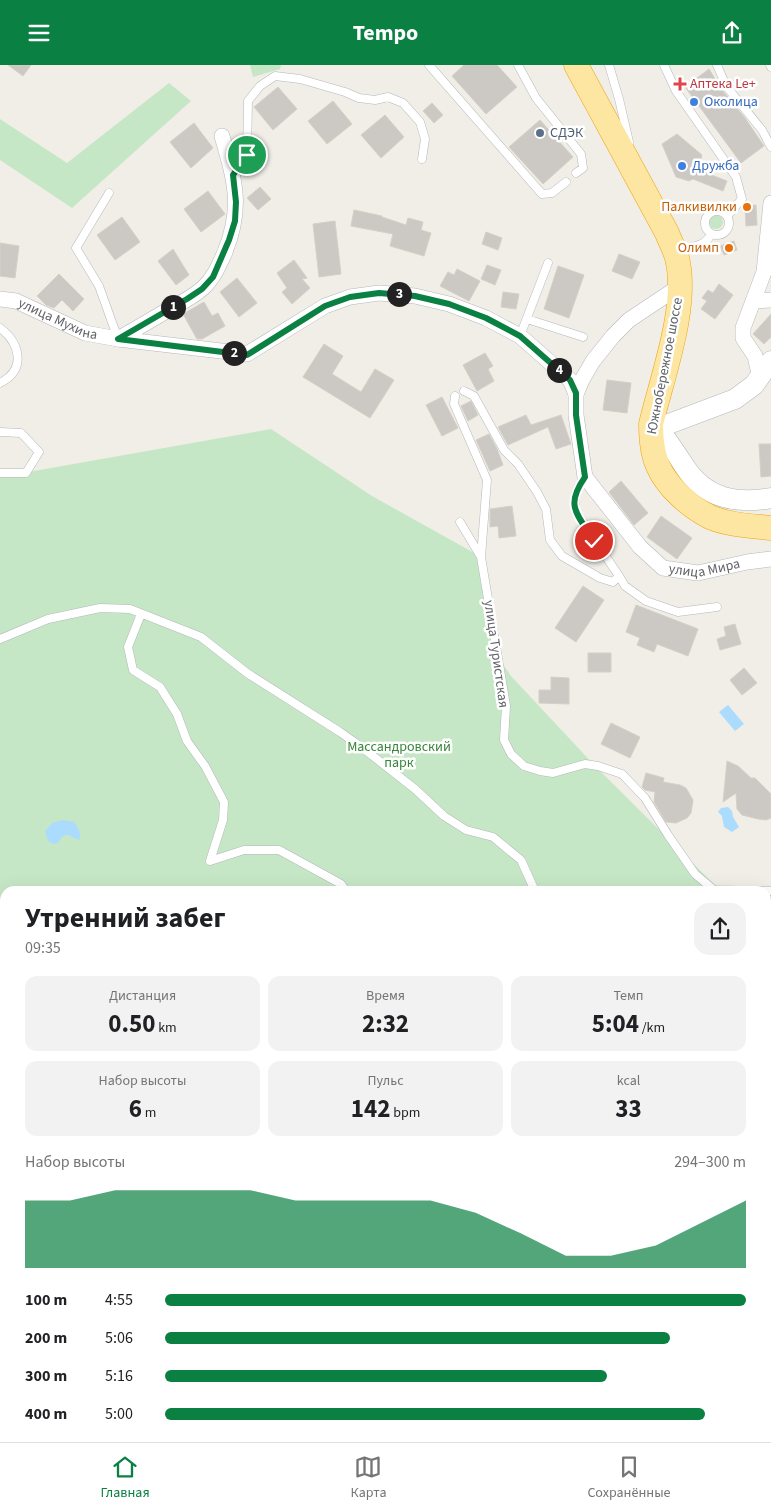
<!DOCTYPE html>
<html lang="ru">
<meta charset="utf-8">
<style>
body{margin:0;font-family:"Source Sans 3",sans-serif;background:#f2f2f2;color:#202124;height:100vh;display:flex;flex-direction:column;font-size:19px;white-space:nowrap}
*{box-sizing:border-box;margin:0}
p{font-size:16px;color:#757577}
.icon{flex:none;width:28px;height:28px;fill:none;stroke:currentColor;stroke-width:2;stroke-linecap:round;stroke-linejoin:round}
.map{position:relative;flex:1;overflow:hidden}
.sheet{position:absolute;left:0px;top:821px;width:771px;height:556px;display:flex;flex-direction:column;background:#fff;border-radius:15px 15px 0 0;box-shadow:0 5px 20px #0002}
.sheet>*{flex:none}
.pin{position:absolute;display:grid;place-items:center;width:42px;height:42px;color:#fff;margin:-21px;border:2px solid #fff;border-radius:50%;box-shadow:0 1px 5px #0007}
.km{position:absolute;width:25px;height:25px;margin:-12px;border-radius:50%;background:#222;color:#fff;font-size:14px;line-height:25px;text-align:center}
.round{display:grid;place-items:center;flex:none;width:52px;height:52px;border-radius:15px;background:#f2f2f2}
.head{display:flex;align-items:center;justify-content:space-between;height:85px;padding:0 25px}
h1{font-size:28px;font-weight:700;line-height:38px}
.figures{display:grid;grid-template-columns:repeat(3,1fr);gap:8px;height:85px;padding:5px 25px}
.figures div{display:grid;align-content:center;border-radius:12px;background:#f2f2f2;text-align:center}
.figures b{font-size:25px;font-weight:700}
.figures small{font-size:14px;font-weight:400}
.figures p{font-size:14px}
.chart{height:140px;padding:10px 25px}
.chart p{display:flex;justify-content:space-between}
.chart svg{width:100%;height:90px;margin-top:5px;fill:#0b8043;opacity:.7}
ul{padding:0 25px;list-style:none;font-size:16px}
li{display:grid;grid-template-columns:80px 60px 1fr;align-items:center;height:38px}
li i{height:12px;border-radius:6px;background:#0b8043}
header{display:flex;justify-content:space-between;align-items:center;height:65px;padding:0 25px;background:#0b8043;color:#fff;font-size:22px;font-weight:700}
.menu{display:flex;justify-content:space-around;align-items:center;height:70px;border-top:1px solid #e0e0e0;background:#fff;font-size:14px;color:#757577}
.menu a{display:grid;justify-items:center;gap:2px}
.menu .active{color:#0b8043}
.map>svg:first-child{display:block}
.green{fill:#c6e7c5}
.water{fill:#abdbfd}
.building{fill:#ccc9c4;stroke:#d5d0c6}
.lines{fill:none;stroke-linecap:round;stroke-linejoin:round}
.service-casing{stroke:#b4b8bb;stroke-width:9}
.minor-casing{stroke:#b4b8bb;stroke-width:16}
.secondary-casing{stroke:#b4b7bb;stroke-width:21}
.trunk-casing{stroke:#f1a207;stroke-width:25}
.service{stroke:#fff;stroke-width:8}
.minor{stroke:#fff;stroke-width:15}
.secondary{stroke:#fff;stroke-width:20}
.trunk{stroke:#fce6a2;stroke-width:24}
.route-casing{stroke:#fff;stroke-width:10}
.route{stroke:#0b8043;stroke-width:6}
.health-dot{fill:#e0444e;stroke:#fff;stroke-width:2}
.shop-dot{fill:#3f7fe0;stroke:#fff;stroke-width:2}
.service-dot{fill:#5c6f8a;stroke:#fff;stroke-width:2}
.food-dot{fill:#e8710a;stroke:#fff;stroke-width:2}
.labels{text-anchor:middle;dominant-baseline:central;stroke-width:5;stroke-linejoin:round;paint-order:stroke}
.health-label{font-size:14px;fill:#be3a42;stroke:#fff;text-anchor:start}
.shop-label{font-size:14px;fill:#366cbe;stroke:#fff;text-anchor:start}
.service-label{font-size:14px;fill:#4e5e75;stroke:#fff;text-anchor:start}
.food-label{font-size:14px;fill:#c56008;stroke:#fff;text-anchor:end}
.street-label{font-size:14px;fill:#5f6367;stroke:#fff}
.park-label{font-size:14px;fill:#38853a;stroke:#fff}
</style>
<header><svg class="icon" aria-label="menu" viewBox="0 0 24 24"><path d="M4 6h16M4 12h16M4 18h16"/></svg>Tempo<svg class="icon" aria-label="share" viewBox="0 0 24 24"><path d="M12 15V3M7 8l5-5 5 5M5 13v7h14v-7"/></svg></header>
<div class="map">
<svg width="771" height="1377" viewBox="0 0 771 1377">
<rect width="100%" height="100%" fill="#f0eee7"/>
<path class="green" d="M 250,0 L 281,0 L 280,4 L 253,12 Z
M 169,18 L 191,36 L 72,143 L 0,95 L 0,54 L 67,98 Z
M709 157a7 7 0 1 1 14 0a7 7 0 1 1-14 0Z
M 271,364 L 372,431 L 485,494 L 498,592 L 511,611 L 596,702 L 721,826 L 5,826 L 5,1307 L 0,1305 L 0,412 Z
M 766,828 L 771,828 L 771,1377 L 502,1377 L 494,1373 L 766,1372 Z
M 0,1332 L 5,1335 L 5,1372 L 39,1373 L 42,1377 L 0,1377 Z"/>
<path class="water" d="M 728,640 L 744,659 L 735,666 L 719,647 Z
M 728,742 L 732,746 L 733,752 L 739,762 L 732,767 L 724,762 L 722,751 L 718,747 L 721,743 Z
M 63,755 L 74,757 C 78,762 82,768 79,775 C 68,771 66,764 58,778 L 53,779 L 48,776 L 45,766 L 52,758 Z"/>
<path class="building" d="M 8,0 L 31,0 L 23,11 Z
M 464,0 L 497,0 L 517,22 L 486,49 L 452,11 Z
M 709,4 L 722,25 L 745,53 L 764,81 L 741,98 L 685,22 Z
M 278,22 L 297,44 L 273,65 L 254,42 Z
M 333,36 L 352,59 L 327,79 L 308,56 Z
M 432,38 L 443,50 L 434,58 L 423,46 Z
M 385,50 L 404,72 L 381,93 L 361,70 Z
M 540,55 L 573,92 L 543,119 L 509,82 Z
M 194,58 L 213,83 L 191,103 L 170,77 Z
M 677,69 L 702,90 L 698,105 L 727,116 L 723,126 L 693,114 L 689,116 L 676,112 L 662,79 Z
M 260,122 L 271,134 L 258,145 L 247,133 Z
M 208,126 L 225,149 L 201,167 L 184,144 Z
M 756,140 L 757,160 L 746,161 L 745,141 Z
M 354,145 L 382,151 L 382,152 L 406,160 L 408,153 L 423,157 L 421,165 L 431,168 L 424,191 L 390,181 L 393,169 L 351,161 Z
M 122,152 L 140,177 L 115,195 L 97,170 Z
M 335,156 L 341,209 L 319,212 L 313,159 Z
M 486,167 L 502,173 L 498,185 L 482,179 Z
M 734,176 L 737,185 L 724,190 L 720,181 Z
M 0,178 L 19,181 L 15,213 L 0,211 Z
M 173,184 L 189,210 L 176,220 L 158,196 Z
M 619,189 L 640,197 L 632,214 L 612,206 Z
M 294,195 L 307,213 L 302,214 L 310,223 L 292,239 L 282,227 L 287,223 L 277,208 Z
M 487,200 L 501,205 L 495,220 L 481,214 Z
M 558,201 L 584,210 L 569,253 L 544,244 Z
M 457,204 L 480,216 L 469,236 L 440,221 L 448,207 L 454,210 Z
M 59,209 L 84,234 L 73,246 L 62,235 L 54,243 L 46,240 L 37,231 Z
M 237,213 L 257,238 L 239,252 L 220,227 Z
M 719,219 L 733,230 L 715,254 L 701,244 L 707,236 L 702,233 L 708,225 L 713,228 Z
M 503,227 L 519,229 L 516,244 L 501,242 Z
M 204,237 L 212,251 L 218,248 L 225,261 L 202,274 L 197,274 L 183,249 Z
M 771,249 L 771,272 L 764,279 L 753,269 Z
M 324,279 L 343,291 L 332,309 L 361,327 L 375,304 L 394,315 L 370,353 L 303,312 Z
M 485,288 L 493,301 L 488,304 L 494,316 L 477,326 L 463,300 Z
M 607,315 L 631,318 L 627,348 L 603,345 Z
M 442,332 L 458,363 L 442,371 L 426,340 Z
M 471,336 L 478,350 L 468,356 L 461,341 Z
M 526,350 L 531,360 L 561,350 L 571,379 L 556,384 L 548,362 L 508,380 L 498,362 Z
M 489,369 L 497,384 L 503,400 L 490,406 L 476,375 Z
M 759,379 L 771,379 L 771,411 L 761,412 Z
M 621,416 L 648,448 L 634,460 L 609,427 Z
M 512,441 L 516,471 L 499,473 L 498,461 L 490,462 L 490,444 Z
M 661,451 L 692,473 L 677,494 L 647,472 Z
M 583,521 L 604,535 L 576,577 L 555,563 Z
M 636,540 L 698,564 L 688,591 L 657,579 L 654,587 L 637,580 L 640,573 L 626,567 Z
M 735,559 L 741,579 L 720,585 L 717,574 L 726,571 L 724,562 Z
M 588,588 L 611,588 L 611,607 L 588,607 Z
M 744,603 L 757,618 L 742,630 L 730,615 Z
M 551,612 L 569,613 L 569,639 L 539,638 L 539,625 L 551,625 Z
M 611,658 L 640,672 L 630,693 L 601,679 Z
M 727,696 L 738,701 L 751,713 L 755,713 L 771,729 L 771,753 L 766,755 L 758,754 L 742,750 L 737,744 L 736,728 L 723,737 Z
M 646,708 L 664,713 L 663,717 L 680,720 L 686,723 L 693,735 L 691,748 L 687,753 L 676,758 L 666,757 L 654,737 L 655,727 L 645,725 L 642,722 Z"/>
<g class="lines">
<g class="service-casing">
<path id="service" d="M 429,0 L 542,129 L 552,128 L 566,117
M 518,0 L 536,33 L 581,89 L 583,103 L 576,108
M 609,0 L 619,34 L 629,77
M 664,0 L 676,26 L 736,112 L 742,134 L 727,151
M 717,0 L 726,21 L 762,65 L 771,82
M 770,0 L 771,2
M 233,110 L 247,91 L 248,36 L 260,21 L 275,11 L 300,14 L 345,27 L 359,33 L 375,35 L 388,32 L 403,38 L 420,57 L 425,74 L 422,94
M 109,128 L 76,183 L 99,221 L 118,274
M705 158a12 12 0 1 1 24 0a12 12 0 1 1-24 0Z
M 684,183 C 695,182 706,180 711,169
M 527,254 L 583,272
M 0,263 C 21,279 26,305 0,318
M 520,271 L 548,198
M 464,326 L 474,331 L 504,385 L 518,399 L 537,427 L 546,444 L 550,475 L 562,491 L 600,513 L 613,517 L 619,511 L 576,447 C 573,431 576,425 585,412
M 455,331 L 454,339 L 487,415 L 481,492 L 506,641 L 504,675 L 511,689 L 524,701 L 540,706 L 553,708 L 585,699 L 598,701 L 622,709 L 645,733 L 668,770 L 695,809 L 714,825 L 771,826
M 0,367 L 21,368 L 39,387 L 26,408 L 0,408
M 460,457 L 481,492
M 619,511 L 625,521 L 646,536 L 678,547 L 717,542
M 141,549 L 128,582 L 133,605 L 160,622 L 177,649 L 187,676 L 205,701 L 224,737 L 223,755 L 210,796 L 244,785 L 279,785 L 341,819 L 346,826
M 0,574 L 48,554 L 100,543 L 130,544 L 201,572 L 247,608 L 340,667 L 364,684 L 415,724 L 444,751 L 466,765 L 493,772 L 521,795 L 535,826
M 766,856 L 771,856
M 0,1122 L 5,1124
M 766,1143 L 771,1145
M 180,1377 L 185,1372"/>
</g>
<g class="minor-casing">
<g id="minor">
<path id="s1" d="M 680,221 L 629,255 L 613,271 L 593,296 L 582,315 L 576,329 L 576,350 L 585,412 L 640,482 L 663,503 L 698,508 L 747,497 L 771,494"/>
<path id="s2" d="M 0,234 L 16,236 L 85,268 L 118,274 L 247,289 L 325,241 L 350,232 L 379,228 L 415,231 L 449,239 L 486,253 L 520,271 L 570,315 L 576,329"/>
<path d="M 754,236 L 771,235"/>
<path d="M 118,274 C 134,265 151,255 168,245 C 179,239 193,232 203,223 C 214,213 219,200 225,187 C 243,142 235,116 222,71"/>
<path d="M 760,313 L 755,291 L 743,273 L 743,263 L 764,207 L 771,138"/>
<path d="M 0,1321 L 5,1323"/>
<path d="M 196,1372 L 214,1377"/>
<path d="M 371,1372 L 371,1377"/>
<path d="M 237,1377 L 243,1372"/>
</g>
</g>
<g class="secondary-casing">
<path id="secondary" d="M 771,296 L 754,320 L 735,334 L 658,363 C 668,376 676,388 685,402 C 706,434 736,439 771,433"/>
</g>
<g class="trunk-casing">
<path id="trunk" d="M 576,0 L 667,168 C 670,176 675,185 677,193 C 689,241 662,312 651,359 C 651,374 652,388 658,401 C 667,422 690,442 710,452 C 728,460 752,461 771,463"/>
</g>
<use href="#service" class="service"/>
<use href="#minor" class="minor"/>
<use href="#secondary" class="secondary"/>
<use href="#trunk" class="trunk"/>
</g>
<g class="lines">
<g class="route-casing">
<path id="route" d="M 247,90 L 233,110 L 236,137 L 235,156 L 229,175 L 213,212 L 202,224 L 187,234 L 118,274 L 247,290 L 325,241 L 350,232 L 379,228 L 415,231 L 449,239 L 486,253 L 520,271 L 570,315 L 576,328 L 576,350 L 585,412 C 564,442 578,449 594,476"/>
</g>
<use href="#route" class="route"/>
</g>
<path class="health-dot" d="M677.5 11.5h5v5h5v5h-5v5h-5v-5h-5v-5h5z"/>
<g class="shop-dot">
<circle cx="694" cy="37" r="5"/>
<circle cx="682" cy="101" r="5"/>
</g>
<circle class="service-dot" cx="540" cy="68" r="5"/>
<g class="food-dot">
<circle cx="747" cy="142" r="5"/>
<circle cx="729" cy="183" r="5"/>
</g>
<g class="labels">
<g class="health-label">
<text x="690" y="19">Аптека Le+</text>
</g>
<g class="shop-label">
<text x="704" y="37">Околица</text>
<text x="692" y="101">Дружба</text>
</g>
<g class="service-label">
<text x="550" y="68">СДЭК</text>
</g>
<g class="food-label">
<text x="737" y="142">Палкивилки</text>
<text x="719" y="183">Олимп</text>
</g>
<g class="street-label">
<text stroke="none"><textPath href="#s2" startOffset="62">улица Мухина</textPath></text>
<text transform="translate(665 301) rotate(-79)">Южнобережное шоссе</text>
<text stroke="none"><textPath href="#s1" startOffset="399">улица Мира</textPath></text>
<text transform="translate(496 589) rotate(82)">улица Туристская</text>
</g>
<g class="park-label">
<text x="399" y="682">Массандровский<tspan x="399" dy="16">парк</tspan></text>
</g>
</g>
</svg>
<div class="pin" style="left:247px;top:90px;background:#1e9e55"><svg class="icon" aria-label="arrive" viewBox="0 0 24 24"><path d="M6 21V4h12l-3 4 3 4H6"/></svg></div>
<div class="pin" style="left:594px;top:476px;background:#d93025"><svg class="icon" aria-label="check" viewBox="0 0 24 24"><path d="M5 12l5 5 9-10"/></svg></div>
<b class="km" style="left:173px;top:242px">1</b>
<b class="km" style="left:234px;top:288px">2</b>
<b class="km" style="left:399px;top:229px">3</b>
<b class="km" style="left:559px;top:305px">4</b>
<section class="sheet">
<div class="head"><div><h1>Утренний забег</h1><p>09:35</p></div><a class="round"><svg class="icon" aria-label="share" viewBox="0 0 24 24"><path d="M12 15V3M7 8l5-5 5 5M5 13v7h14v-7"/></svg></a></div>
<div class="figures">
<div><p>Дистанция</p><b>0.50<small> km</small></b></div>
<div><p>Время</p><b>2:32</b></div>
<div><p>Темп</p><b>5:04<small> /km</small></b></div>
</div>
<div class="figures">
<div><p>Набор высоты</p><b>6<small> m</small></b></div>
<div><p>Пульс</p><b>142<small> bpm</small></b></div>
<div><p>kcal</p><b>33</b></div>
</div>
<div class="chart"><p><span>Набор высоты</span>294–300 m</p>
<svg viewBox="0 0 160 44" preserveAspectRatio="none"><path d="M0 44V11L10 11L20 6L30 6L40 6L50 6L60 11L70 11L80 11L90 11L100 17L110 27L120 38L130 38L140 33L150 22L160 11V44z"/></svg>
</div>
<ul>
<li><b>100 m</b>4:55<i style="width:100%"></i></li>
<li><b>200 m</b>5:06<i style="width:87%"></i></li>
<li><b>300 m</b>5:16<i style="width:76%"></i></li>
<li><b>400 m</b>5:00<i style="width:93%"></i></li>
</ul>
</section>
</div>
<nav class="menu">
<a class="active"><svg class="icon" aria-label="home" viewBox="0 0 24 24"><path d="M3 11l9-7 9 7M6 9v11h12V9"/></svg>Главная</a>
<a><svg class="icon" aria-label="map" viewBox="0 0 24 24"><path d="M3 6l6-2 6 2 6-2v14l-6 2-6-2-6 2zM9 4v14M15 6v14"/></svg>Карта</a>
<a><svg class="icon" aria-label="saved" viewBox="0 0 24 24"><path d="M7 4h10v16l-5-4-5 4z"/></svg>Сохранённые</a>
</nav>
